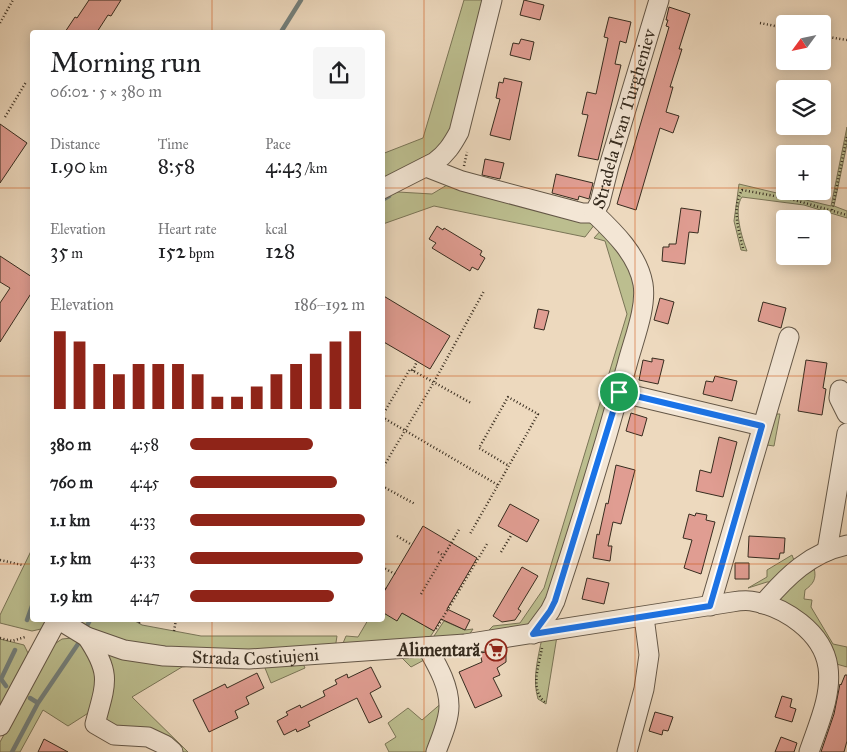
<!DOCTYPE html>
<meta charset="utf-8">
<style>
body{margin:0;font-family:"IM FELL Great Primer",serif;background:#f6f6f6;color:#202124;height:100vh;display:flex;flex-direction:column;font-size:19px;white-space:nowrap}
*{box-sizing:border-box;margin:0}
p{font-size:16px;color:#757577}
.icon{flex:none;width:28px;height:28px;fill:none;stroke:currentColor;stroke-width:2;stroke-linecap:round;stroke-linejoin:round}
.map{position:relative;flex:1;overflow:hidden}
.panel{position:absolute;left:30px;top:30px;width:355px;height:592px;display:flex;flex-direction:column;background:#fff;border-radius:5px;box-shadow:0 2px 12px #0003}
.panel>*{flex:none}
.needle{width:32px;rotate:237deg}
.tools{position:absolute;left:776px;top:15px;display:grid;gap:10px}
.tools a{display:grid;place-items:center;width:55px;height:55px;border-radius:5px;background:#fff;box-shadow:0 2px 12px #0003;font-size:25px}
.pin{position:absolute;display:grid;place-items:center;width:42px;height:42px;color:#fff;margin:-21px;border:2px solid #fff;border-radius:50%;box-shadow:0 1px 5px #0007}
.round{display:grid;place-items:center;flex:none;width:52px;height:52px;border-radius:5px;background:#f6f6f6}
.head{display:flex;align-items:center;justify-content:space-between;height:85px;padding:0 20px}
h1{font-size:28px;font-weight:600;line-height:38px}
.metrics{display:grid;grid-template-columns:repeat(3,1fr);gap:8px;height:85px;padding:5px 20px}
.metrics div{display:grid;align-content:center}
.metrics b{font-size:21px;font-weight:600}
.metrics small{font-size:14px;font-weight:400}
.metrics p{font-size:14px}
.chart{height:140px;padding:10px 20px}
.chart p{display:flex;justify-content:space-between}
.chart svg{width:100%;height:90px;margin-top:5px;stroke:#8f2418;stroke-width:6}
ul{padding:0 20px;list-style:none;font-size:16px}
li{display:grid;grid-template-columns:80px 60px 1fr;align-items:center;height:38px}
li i{height:12px;border-radius:6px;background:#8f2418}
.map>svg:first-child{display:block}
.green{fill:#bcbe8f;stroke:#7a7557}
.lines{fill:none;stroke-linecap:round;stroke-linejoin:round}
.stream{stroke:#74807c;stroke-width:4.5}
.building{fill:#e09d92;stroke:#372c1f}
.minor-casing{stroke:#645747;stroke-width:21}
.path{stroke:#372c1f;stroke-width:2.5;stroke-dasharray:1 2.5;stroke-linecap:butt}
.minor{stroke:#f3e6d5;stroke-width:19}
.route-casing{stroke:#fff;stroke-width:10}
.route{stroke:#1a73e8;stroke-width:6}
.grid{fill:none;stroke:#cd520f;stroke-width:1;stroke-opacity:0.55}
.labels{text-anchor:middle;dominant-baseline:central;stroke-width:4;stroke-linejoin:round;paint-order:stroke}
.street-label{font-size:18px;fill:#372c1f;stroke:#f3e6d5}
.poi-label{font-size:18px;font-weight:bold;fill:#372c1f;stroke:#f3e6d5;text-anchor:end}
</style>
<div class="map">
<svg width="847" height="752" viewBox="0 0 847 752">
<rect width="100%" height="100%" fill="#edd9be"/>
<filter id="stains"><feTurbulence type="fractalNoise" baseFrequency=".004" numOctaves="4"/><feColorMatrix values="0 0 0 0 .2 0 0 0 0 .09 0 0 0 0 .02 0 0 0 .5 -.17"/></filter>
<radialGradient id="worn" r=".72"><stop offset=".6" stop-color="#630" stop-opacity="0"/><stop offset="1" stop-color="#630" stop-opacity=".3"/></radialGradient>
<path class="green" d="M 464,0 L 487,0 L 464,94 L 446,145 L 383,184 L 382,154 L 423,138 Z
M 847,127 L 847,144 L 834,206 L 847,211 L 847,218 L 804,205 L 742,197 C 733,209 742,238 747,251 L 741,250 L 734,221 L 739,184 L 831,206 Z
M 447,185 L 551,208 L 595,224 L 585,237 L 434,206 L 383,224 L 383,197 L 398,192 L 432,194 Z
M 603,228 L 633,266 L 640,298 L 555,593 L 531,623 L 521,629 L 481,638 L 493,626 L 520,623 L 544,588 L 627,314 L 605,241 L 594,238 Z
M 770,414 L 780,414 L 774,446 L 767,445 Z
M 32,549 L 32,620 L 48,620 L 41,629 L 32,631 L 0,623 L 0,615 Z
M 792,555 L 795,563 L 774,582 L 767,582 L 748,588 L 767,577 L 767,570 Z
M 810,566 L 814,568 C 817,579 813,584 805,590 L 804,599 L 812,600 L 811,607 L 833,644 L 847,647 L 847,667 L 833,663 L 768,602 Z
M 383,612 L 402,613 L 434,631 L 425,645 L 341,648 L 346,636 L 358,637 L 368,620 L 382,620 Z
M 80,620 L 133,620 L 142,625 L 201,636 L 337,636 L 335,649 L 246,653 L 136,644 L 90,628 L 82,624 Z
M 444,621 L 465,630 L 473,629 L 469,635 L 428,645 Z
M 557,636 L 546,704 L 538,699 C 532,679 538,658 542,638 Z
M 72,638 L 86,645 L 101,673 L 93,710 L 68,726 L 43,710 L 20,752 L 0,752 L 0,742 L 53,645 L 62,639 Z
M 0,639 L 24,645 L 28,653 L 27,659 L 0,709 Z
M 101,647 L 208,664 L 182,667 L 132,697 L 188,752 L 181,752 L 108,724 L 105,718 Z
M 425,652 C 433,665 448,691 446,707 C 444,722 437,737 431,752 L 389,752 L 385,744 L 396,737 L 388,723 L 408,708 L 422,720 L 444,701 L 426,659 L 411,667 L 399,655 Z
M 301,659 L 305,668 L 271,683 L 263,663 Z"/>
<g class="lines">
<path class="stream" d="M 281,32 L 301,0
M 382,200 L 389,196
M 27,620 L 32,606
M 88,624 L 90,620
M 6,686 L 1,679 L 15,650
M 38,703 L 78,644
M 12,752 L 38,703 L 30,698"/>
</g>
<path class="building" d="M 89,0 L 121,0 L 111,16 L 108,15 L 97,32 L 65,32 L 75,17 L 77,18 Z
M 524,0 L 544,5 L 540,20 L 520,15 Z
M 669,7 L 690,14 L 679,49 L 682,49 L 670,87 L 673,87 L 666,112 L 679,116 L 673,133 L 660,128 L 636,210 L 617,204 L 669,27 L 666,26 L 668,20 L 666,20 Z
M 609,17 L 631,22 L 626,43 L 620,41 L 615,64 L 621,65 L 598,160 L 578,156 L 588,115 L 582,114 L 587,92 L 596,94 L 608,38 L 604,37 Z
M 521,39 L 534,42 L 530,60 L 510,55 L 513,43 L 519,44 Z
M 504,78 L 522,82 L 510,140 L 490,135 L 500,99 L 496,98 L 499,82 L 503,83 Z
M 0,124 L 27,143 L 0,183 Z
M 485,159 L 504,163 L 500,179 L 482,175 Z
M 556,174 L 593,183 L 589,199 L 579,196 L 578,200 L 552,193 Z
M 681,208 L 701,211 L 698,233 L 689,232 L 685,264 L 662,261 L 663,247 L 669,247 L 669,244 L 676,244 Z
M 437,226 L 443,230 L 444,228 L 482,251 L 480,255 L 485,258 L 478,270 L 472,267 L 470,271 L 432,248 L 436,243 L 429,239 Z
M 0,256 L 32,277 L 32,292 L 0,342 L 0,303 L 10,288 L 0,282 Z
M 382,295 L 450,336 L 430,369 L 382,341 Z
M 660,298 L 674,302 L 668,324 L 654,320 Z
M 763,302 L 786,308 L 781,328 L 758,321 Z
M 538,309 L 549,311 L 544,330 L 534,328 Z
M 652,358 L 664,360 L 658,384 L 639,380 L 643,360 L 652,362 Z
M 806,360 L 827,363 L 823,388 L 826,389 L 822,415 L 798,411 Z
M 715,376 L 737,381 L 732,401 L 703,394 L 706,381 L 713,382 Z
M 631,413 L 647,418 L 642,436 L 626,431 Z
M 719,437 L 737,442 L 723,497 L 696,491 L 700,470 L 711,473 Z
M 616,465 L 635,470 L 621,524 L 613,522 L 608,546 L 612,546 L 610,561 L 593,558 L 597,534 L 599,535 L 606,503 L 608,504 Z
M 510,504 L 539,520 L 527,542 L 498,526 Z
M 696,513 L 707,515 L 706,520 L 715,522 L 701,574 L 684,568 L 692,540 L 683,538 L 689,514 L 695,516 Z
M 423,526 L 477,558 L 447,609 L 470,620 L 465,630 L 441,619 L 434,631 L 402,613 L 397,621 L 382,612 L 382,595 Z
M 749,536 L 785,538 L 784,553 L 780,553 L 779,559 L 748,557 Z
M 735,563 L 749,563 L 749,579 L 735,579 Z
M 522,567 L 538,576 L 518,609 L 521,611 L 515,620 L 502,622 L 493,616 Z
M 587,578 L 609,583 L 604,604 L 582,599 Z
M 506,649 L 506,662 L 497,668 L 500,675 L 493,678 L 502,696 L 475,708 L 459,672 L 482,662 L 480,653 Z
M 371,667 L 381,687 L 370,693 L 382,717 L 369,723 L 357,698 L 308,722 L 310,726 L 297,732 L 296,729 L 284,735 L 277,721 L 288,715 L 286,712 L 300,705 L 301,708 L 325,696 L 323,691 L 337,684 L 335,680 L 347,674 L 348,678 Z
M 257,673 L 264,688 L 246,697 L 249,704 L 235,711 L 238,718 L 209,732 L 193,700 L 225,684 L 227,688 Z
M 845,675 L 847,675 L 847,741 L 844,752 L 821,752 L 834,714 L 840,684 L 841,685 Z
M 782,696 L 792,699 L 790,707 L 796,709 L 792,722 L 775,717 Z
M 655,712 L 673,717 L 668,731 L 663,730 L 662,735 L 649,731 Z
M 781,737 L 797,743 L 794,752 L 775,752 Z
M 44,739 L 68,752 L 38,752 Z"/>
<g class="lines">
<g class="minor-casing">
<g id="minor">
<path id="s1" d="M 426,167 L 462,181 L 582,213 L 594,213 L 600,202 L 609,166 L 659,0"/>
<path d="M 382,189 L 435,162 C 446,154 452,145 459,132 L 492,0"/>
<path d="M 840,390 L 839,398 L 847,414"/>
<path d="M 619,392 L 762,426"/>
<path d="M 827,551 L 847,433"/>
<path d="M 763,604 C 786,577 811,552 847,545"/>
<path d="M 710,606 L 789,337"/>
<path id="s2" d="M 59,620 L 87,637 L 124,650 L 164,656 L 249,659 L 465,644 L 732,602 C 738,601 745,600 751,601 C 784,606 823,632 828,667 C 832,696 818,725 809,752"/>
<path d="M 533,634 L 550,611 L 555,601 C 581,523 605,444 627,365 C 633,341 647,308 643,284 C 638,255 614,232 594,213"/>
<path d="M 87,637 C 112,674 106,683 95,724 L 114,735 L 148,737 L 165,745 L 173,752"/>
<path d="M 427,647 C 437,665 449,685 449,706 C 449,721 441,738 436,752"/>
<path d="M 0,726 L 57,620"/>
<path d="M 627,752 L 644,689 L 649,655 L 644,617"/>
</g>
</g>
<path class="path" d="M 0,23 L 13,0
M 760,23 L 785,28
M 822,36 L 847,40
M 5,117 L 26,82
M 464,166 L 467,152
M 832,210 L 847,136
M 743,248 C 738,229 732,208 742,190 L 791,199 L 847,215
M 413,371 L 417,361
M 382,416 L 410,369 L 471,403
M 382,417 L 498,485 L 470,534
M 382,424 L 386,418
M 382,469 L 434,382 L 484,291
M 498,485 L 538,414 L 508,397 L 479,448 L 509,466
M 382,486 L 415,504
M 397,536 L 412,545
M 438,552 L 444,556
M 501,552 L 512,534
M 0,560 L 22,565
M 382,561 L 383,561
M 382,567 L 395,574
M 382,587 L 386,589
M 421,594 L 460,528
M 139,623 L 141,620
M 436,629 L 487,544
M 174,631 L 176,620
M 0,638 L 12,641 L 25,637
M 542,648 C 539,665 529,691 546,703"/>
<use href="#minor" class="minor"/>
</g>
<g class="lines">
<g class="route-casing">
<path id="route" d="M 619,392 L 762,426 L 710,606 L 533,634 L 550,611 L 555,601 Z"/>
</g>
<use href="#route" class="route"/>
</g>
<path class="grid" d="M 212,0 L 212,32M 424,0 L 424,752M 635,0 L 635,752M 0,188 L 32,188M 382,188 L 785,188M 822,188 L 847,188M 0,376 L 32,376M 382,376 L 847,376M 0,564 L 32,564M 382,564 L 847,564M 212,620 L 212,752"/>
<defs>
<g id="supermarket-ring" transform="scale(1.125)"><circle r="9.5" fill="#f3e6d5" stroke="#8f2418" stroke-width="1.5"/><path d="M-6-5.5h2.5l.6 2H6L4.5 2H-2.5L-4.4-4H-6ZM-1.5 3.2a1.3 1.3 0 1 0 .1 0ZM3 3.2a1.3 1.3 0 1 0 .1 0Z" fill="#8f2418"/></g>
</defs>
<g fill-rule="evenodd">
<use href="#supermarket-ring" x="496" y="650"/>
</g>
<g class="labels">
<g class="street-label">
<text stroke="none"><textPath href="#s1" startOffset="274">Stradela Ivan Turgheniev</textPath></text>
<text stroke="none"><textPath href="#s2" startOffset="204">Strada Costiujeni</textPath></text>
</g>
<g class="poi-label">
<text x="480" y="650">Alimentară</text>
</g>
</g>
<rect width="100%" height="100%" filter="url(#stains)"/>
<rect width="100%" height="100%" fill="url(#worn)"/>
</svg>
<div class="tools">
<a><svg class="needle" viewBox="-14 -14 28 28"><path d="M0-13l5 13h-10z" fill="#e53935"/><path d="M0 13l5-13h-10z" fill="#757577"/></svg></a>
<a><svg class="icon" aria-label="layers" viewBox="0 0 24 24"><path d="M12 4l9 5-9 5-9-5zM3 14l9 5 9-5"/></svg></a>
<a>+</a>
<a>−</a>
</div>
<div class="pin" style="left:619px;top:392px;background:#1e9e55"><svg class="icon" aria-label="arrive" viewBox="0 0 24 24"><path d="M6 21V4h12l-3 4 3 4H6"/></svg></div>
<section class="panel">
<div class="head"><div><h1>Morning run</h1><p>06:02 · 5 × 380 m</p></div><a class="round"><svg class="icon" aria-label="share" viewBox="0 0 24 24"><path d="M12 15V3M7 8l5-5 5 5M5 13v7h14v-7"/></svg></a></div>
<div class="metrics">
<div><p>Distance</p><b>1.90<small> km</small></b></div>
<div><p>Time</p><b>8:58</b></div>
<div><p>Pace</p><b>4:43<small> /km</small></b></div>
</div>
<div class="metrics">
<div><p>Elevation</p><b>35<small> m</small></b></div>
<div><p>Heart rate</p><b>152<small> bpm</small></b></div>
<div><p>kcal</p><b>128</b></div>
</div>
<div class="chart"><p><span>Elevation</span>186–192 m</p>
<svg viewBox="0 0 160 44" preserveAspectRatio="none"><path d="M5 44V6M15 44V11M25 44V22M35 44V27M45 44V22M55 44V22M65 44V22M75 44V27M85 44V38M95 44V38M105 44V33M115 44V27M125 44V22M135 44V17M145 44V11M155 44V6"/></svg>
</div>
<ul>
<li><b>380 m</b>4:58<i style="width:70%"></i></li>
<li><b>760 m</b>4:45<i style="width:84%"></i></li>
<li><b>1.1 km</b>4:33<i style="width:100%"></i></li>
<li><b>1.5 km</b>4:33<i style="width:99%"></i></li>
<li><b>1.9 km</b>4:47<i style="width:82%"></i></li>
</ul>
</section>
</div>
